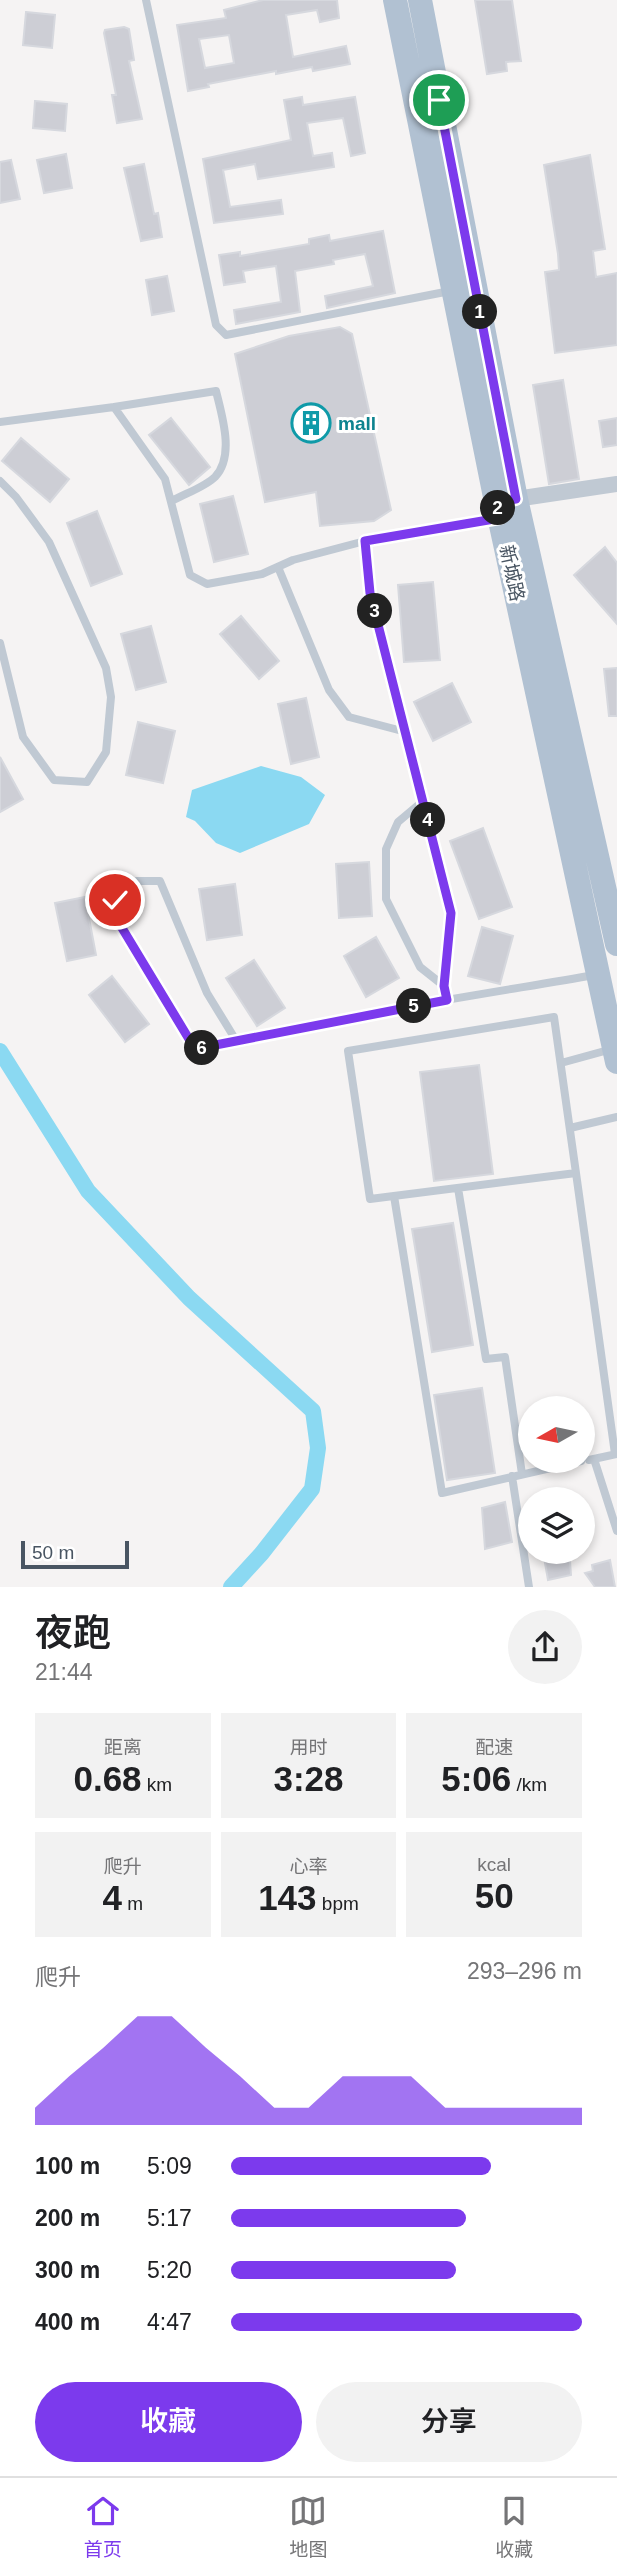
<!DOCTYPE html>
<html lang="zh">
<meta charset="utf-8">
<style>
body{margin:0;font-family:Arial,"Noto Sans SC",sans-serif;background:#f2f2f2;color:#202124;height:100vh;display:flex;flex-direction:column;font-size:26px;white-space:nowrap}
*{box-sizing:border-box;margin:0}
p{font-size:23px;color:#757577}
.icon{flex:none;width:38px;height:38px;fill:none;stroke:currentColor;stroke-width:2;stroke-linecap:round;stroke-linejoin:round}
.map{position:relative;height:1587px;overflow:hidden}
.panel{display:flex;flex-direction:column;background:#fff;flex:1}
.panel>*{flex:none}
.needle{width:46px;rotate:261deg}
.controls{position:absolute;left:518px;top:1396px;display:grid;gap:14px}
.controls a{display:grid;place-items:center;width:77px;height:77px;border-radius:50%;background:#fff;box-shadow:0 4px 10px #0003;font-size:35px}
.scale{position:absolute;left:21px;bottom:18px;width:108px;box-sizing:border-box;padding-left:7px;border:4px solid #495562;border-top:0;font-size:19px;line-height:24px;white-space:nowrap;color:#495562;-webkit-text-stroke:5px #fff;paint-order:stroke}
.pin{position:absolute;display:grid;place-items:center;width:60px;height:60px;color:#fff;margin:-30px;border:4px solid #fff;border-radius:50%;box-shadow:0 2px 7px #0007}
.km{position:absolute;width:35px;height:35px;margin:-18px;border-radius:50%;background:#222;color:#fff;font-size:19px;line-height:35px;text-align:center}
.round{display:grid;place-items:center;flex:none;width:74px;height:74px;border-radius:37px;background:#f2f2f2}
.headline{display:flex;align-items:center;justify-content:space-between;height:119px;padding:0 35px}
h1{font-size:38px;font-weight:600;line-height:52px}
.metrics{display:grid;grid-template-columns:repeat(3,1fr);gap:10px;height:119px;padding:7px 35px}
.metrics div{display:grid;align-content:center;border-radius:0px;background:#f2f2f2;text-align:center}
.metrics b{font-size:35px;font-weight:600}
.metrics small{font-size:19px;font-weight:400}
.metrics p{font-size:19px}
.chart{height:196px;padding:14px 35px}
.chart p{display:flex;justify-content:space-between}
.chart svg{width:100%;height:126px;margin-top:7px;fill:#7c3aed;opacity:.7}
.action{display:flex;gap:14px;margin-top:auto;padding:14px 35px}
.action a{flex:1;height:80px;border-radius:42px;background:#7c3aed;color:#fff;font-size:28px;font-weight:600;line-height:80px;text-align:center}
.action a+a{background:#f2f2f2;color:#202124}
ul{padding:0 35px;list-style:none;font-size:23px}
li{display:grid;grid-template-columns:112px 84px 1fr;align-items:center;height:52px}
li i{height:18px;border-radius:9px;background:#7c3aed}
.menu{display:flex;justify-content:space-around;align-items:center;height:98px;border-top:2px solid #e0e0e0;background:#fff;font-size:19px;color:#757577}
.menu a{display:grid;justify-items:center;gap:4px}
.menu .active{color:#7c3aed}
.map>svg:first-child{display:block}
.water{fill:#8bd9f2}
.lines{fill:none;stroke-linecap:round;stroke-linejoin:round}
.canal{stroke:#8bd9f2;stroke-width:16}
.building{fill:#cdced5;stroke:#d6d8de;stroke-width:2;fill-rule:evenodd}
.service{stroke:#c0c9d3;stroke-width:8}
.minor{stroke:#c0c9d3;stroke-width:16}
.primary{stroke:#b1c1d2;stroke-width:24}
.route-casing{stroke:#fff;stroke-width:14}
.route{stroke:#7c3aed;stroke-width:9}
.labels{text-anchor:middle;dominant-baseline:central;stroke-width:6;stroke-linejoin:round;paint-order:stroke}
.culture-label{font-size:19px;font-weight:bold;fill:#0d838f;stroke:#fff;text-anchor:start}
.street-label{font-size:19px;fill:#495562;stroke:#fff}
</style>
<div class="map">
<svg width="617" height="1587" viewBox="0 0 617 1587">
<rect width="100%" height="100%" fill="#f5f3f3"/>
<path class="water" d="M 261,766 L 301,777 L 325,795 L 309,824 L 240,853 L 216,843 L 195,821 L 186,817 L 192,790 Z"/>
<g class="lines">
<path class="canal" d="M 0,1051 L 88,1191 L 189,1298 L 313,1411 L 318,1448 L 312,1489 L 262,1553 L 231,1587"/>
</g>
<path class="building" d="M 263,0 L 337,0 L 339,18 L 320,22 L 317,10 L 286,15 L 293,57 L 346,46 L 350,64 L 313,71 L 312,67 L 276,74 L 276,71 L 208,84 L 209,87 L 188,91 L 177,25 L 226,18 L 224,10 ZM 229,35 L 234,63 L 205,68 L 199,39 Z
M 475,0 L 512,0 L 521,61 L 506,62 L 507,71 L 487,74 Z
M 26,12 L 55,15 L 52,48 L 23,45 Z
M 124,27 L 129,29 L 134,60 L 129,61 L 142,119 L 117,123 L 112,95 L 116,95 L 104,33 L 105,30 Z
M 302,97 L 303,105 L 355,97 L 365,153 L 351,156 L 343,118 L 307,123 L 313,156 L 332,153 L 334,167 L 258,179 L 255,164 L 223,170 L 230,207 L 281,200 L 283,214 L 214,223 L 203,159 L 291,140 L 284,100 Z
M 35,101 L 67,104 L 65,131 L 33,128 Z
M 66,154 L 72,188 L 44,193 L 37,160 Z
M 590,155 L 605,249 L 593,251 L 596,277 L 617,273 L 617,345 L 555,353 L 545,272 L 559,270 L 558,254 L 544,165 Z
M 11,160 L 20,199 L 0,203 L 0,162 Z
M 144,164 L 154,214 L 158,213 L 162,237 L 141,241 L 124,168 Z
M 383,231 L 395,293 L 327,308 L 325,296 L 373,286 L 365,254 L 333,260 L 334,264 L 295,271 L 300,312 L 236,324 L 234,310 L 281,302 L 276,266 L 243,271 L 245,282 L 224,285 L 219,255 L 240,252 L 240,256 L 309,244 L 309,239 L 329,235 L 330,241 Z
M 167,276 L 174,311 L 152,315 L 146,280 Z
M 340,327 L 352,334 L 391,510 L 374,521 L 320,526 L 316,492 L 265,502 L 235,354 L 289,336 Z
M 563,380 L 579,479 L 549,484 L 533,385 Z
M 171,418 L 210,467 L 189,485 L 149,435 Z
M 617,418 L 617,445 L 603,447 L 599,421 Z
M 21,438 L 69,479 L 50,502 L 2,461 Z
M 233,496 L 248,554 L 214,562 L 200,504 Z
M 97,511 L 122,574 L 91,586 L 67,523 Z
M 605,547 L 617,563 L 617,624 L 574,575 Z
M 433,582 L 440,660 L 404,662 L 398,585 Z
M 241,616 L 279,661 L 259,679 L 220,634 Z
M 151,626 L 166,682 L 136,690 L 121,634 Z
M 617,668 L 617,716 L 609,716 L 604,669 Z
M 452,683 L 471,722 L 433,741 L 414,702 Z
M 306,698 L 319,757 L 291,764 L 278,704 Z
M 138,722 L 175,731 L 163,783 L 126,775 Z
M 0,757 L 23,799 L 0,812 Z
M 483,828 L 512,907 L 479,919 L 450,841 Z
M 369,862 L 372,916 L 339,918 L 336,864 Z
M 235,884 L 242,935 L 207,940 L 199,889 Z
M 85,897 L 96,955 L 67,961 L 55,903 Z
M 482,927 L 513,936 L 500,984 L 468,976 Z
M 376,937 L 399,978 L 366,997 L 344,956 Z
M 254,960 L 285,1008 L 257,1026 L 226,978 Z
M 112,976 L 149,1024 L 125,1042 L 89,995 Z
M 479,1065 L 493,1174 L 434,1181 L 420,1072 Z
M 453,1223 L 473,1345 L 432,1352 L 412,1229 Z
M 482,1388 L 495,1473 L 447,1480 L 434,1395 Z
M 505,1502 L 512,1542 L 485,1549 L 482,1508 Z
M 543,1552 L 558,1552 L 570,1561 L 571,1575 L 548,1580 Z
M 610,1560 L 615,1587 L 595,1587 L 585,1573 L 593,1571 L 592,1565 Z"/>
<g class="lines">
<path class="service" d="M 146,0 L 216,325 L 226,335 L 450,291
M 114,407 L 216,391 C 222,416 235,456 215,477 C 205,487 184,494 172,501
M 0,422 L 114,407 L 165,479 L 190,575 L 207,584 L 262,574 L 293,560 L 365,541 L 497,518
M 0,481 L 16,497 L 49,542 L 106,668 L 111,697 L 106,752 L 87,782 L 54,780 L 23,737 L 0,643
M 365,541 L 370,593 L 451,913 L 444,986 L 420,967 L 386,899 L 386,849 L 398,822 L 423,801
M 278,567 L 329,690 L 349,717 L 406,732
M 237,1042 L 207,993 L 160,881 L 137,881 L 115,900 L 116,918 L 195,1049 C 258,1038 321,1024 384,1011 C 454,998 525,987 595,975
M 561,1063 L 612,1049
M 570,1128 L 617,1117
M 576,1173 L 370,1199 L 348,1051 L 554,1017 L 576,1173 L 615,1454
M 458,1188 L 486,1359 L 505,1357 L 522,1474
M 394,1196 L 442,1493 L 581,1461
M 594,1459 L 617,1531
M 589,1460 L 617,1454
M 512,1476 L 529,1587"/>
<path class="minor" d="M 509,500 L 617,484"/>
<path class="primary" d="M 395,0 L 496,502 L 617,1062
M 420,0 L 516,499 L 617,944"/>
</g>
<g class="lines">
<g class="route-casing">
<path id="route" d="M 115,900 L 116,918 L 195,1049 L 447,1000 L 444,986 L 451,913 L 370,593 L 365,541 L 500,518 L 496,502 L 516,499 L 439,100"/>
</g>
<use href="#route" class="route"/>
</g>
<defs>
<g id="building-ring" transform="scale(2.0125)"><circle r="9.5" fill="#fff" stroke="#0f9aa8" stroke-width="1.5"/><path d="M-4-6H4V6H1V3H-1V6H-4ZM-2.5-4.3h1.7v1.8h-1.7ZM.8-4.3h1.7v1.8H.8ZM-2.5-1h1.7V.8h-1.7ZM.8-1h1.7V.8H.8Z" fill="#0f9aa8"/></g>
</defs>
<g fill-rule="evenodd">
<use href="#building-ring" x="311" y="423"/>
</g>
<g class="labels">
<g class="culture-label">
<text x="338" y="423">mall</text>
</g>
<g class="street-label">
<text transform="translate(512 573) rotate(78)">新城路</text>
</g>
</g>
</svg>
<div class="controls">
<a><svg class="needle" viewBox="-14 -14 28 28"><path d="M0-13l5 13h-10z" fill="#e53935"/><path d="M0 13l5-13h-10z" fill="#757577"/></svg></a>
<a><svg class="icon" aria-label="layers" viewBox="0 0 24 24"><path d="M12 4l9 5-9 5-9-5zM3 14l9 5 9-5"/></svg></a>
</div>
<div class="scale">50 m</div>
<div class="pin" style="left:439px;top:100px;background:#1e9e55"><svg class="icon" aria-label="arrive" viewBox="0 0 24 24"><path d="M6 21V4h12l-3 4 3 4H6"/></svg></div>
<div class="pin" style="left:115px;top:900px;background:#d93025"><svg class="icon" aria-label="check" viewBox="0 0 24 24"><path d="M5 12l5 5 9-10"/></svg></div>
<b class="km" style="left:480px;top:312px">1</b>
<b class="km" style="left:498px;top:508px">2</b>
<b class="km" style="left:375px;top:611px">3</b>
<b class="km" style="left:428px;top:820px">4</b>
<b class="km" style="left:414px;top:1006px">5</b>
<b class="km" style="left:202px;top:1048px">6</b>
</div>
<section class="panel">
<div class="headline"><div><h1>夜跑</h1><p>21:44</p></div><a class="round"><svg class="icon" aria-label="share" viewBox="0 0 24 24"><path d="M12 15V3M7 8l5-5 5 5M5 13v7h14v-7"/></svg></a></div>
<div class="metrics">
<div><p>距离</p><b>0.68<small> km</small></b></div>
<div><p>用时</p><b>3:28</b></div>
<div><p>配速</p><b>5:06<small> /km</small></b></div>
</div>
<div class="metrics">
<div><p>爬升</p><b>4<small> m</small></b></div>
<div><p>心率</p><b>143<small> bpm</small></b></div>
<div><p>kcal</p><b>50</b></div>
</div>
<div class="chart"><p><span>爬升</span>293–296 m</p>
<svg viewBox="0 0 160 44" preserveAspectRatio="none"><path d="M0 44V38L10 27L20 17L30 6L40 6L50 17L60 27L70 38L80 38L90 27L100 27L110 27L120 38L130 38L140 38L150 38L160 38V44z"/></svg>
</div>
<ul>
<li><b>100 m</b>5:09<i style="width:74%"></i></li>
<li><b>200 m</b>5:17<i style="width:67%"></i></li>
<li><b>300 m</b>5:20<i style="width:64%"></i></li>
<li><b>400 m</b>4:47<i style="width:100%"></i></li>
</ul>
<div class="action"><a>收藏</a><a>分享</a></div>
</section>
<nav class="menu">
<a class="active"><svg class="icon" aria-label="home" viewBox="0 0 24 24"><path d="M3 11l9-7 9 7M6 9v11h12V9"/></svg>首页</a>
<a><svg class="icon" aria-label="map" viewBox="0 0 24 24"><path d="M3 6l6-2 6 2 6-2v14l-6 2-6-2-6 2zM9 4v14M15 6v14"/></svg>地图</a>
<a><svg class="icon" aria-label="saved" viewBox="0 0 24 24"><path d="M7 4h10v16l-5-4-5 4z"/></svg>收藏</a>
</nav>
